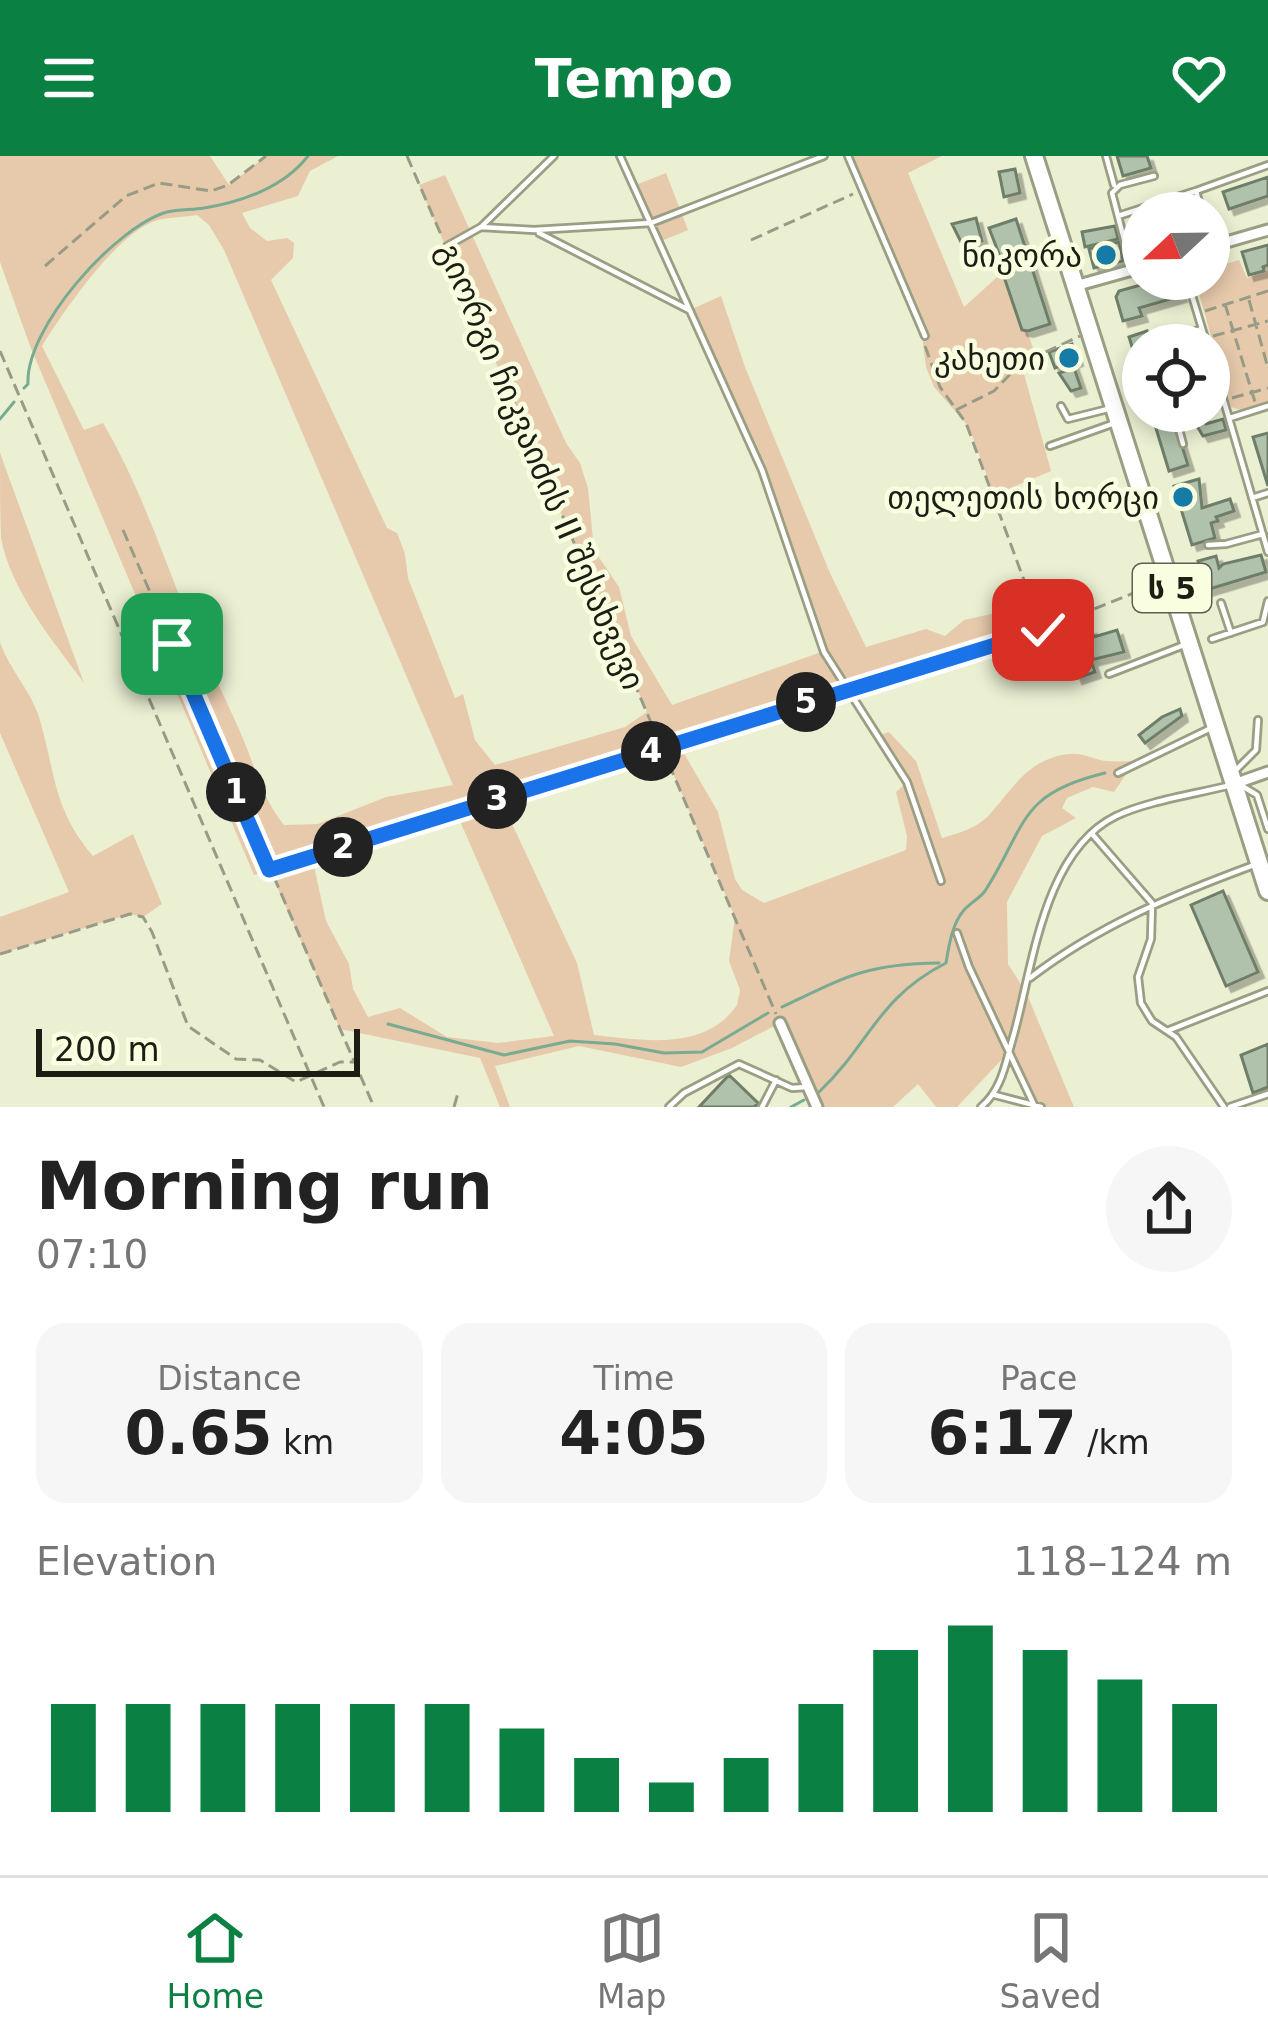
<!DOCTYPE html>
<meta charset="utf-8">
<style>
body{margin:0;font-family:"DejaVu Sans","Noto Sans Georgian",sans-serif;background:#f6f6f6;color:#222;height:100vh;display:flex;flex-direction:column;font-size:45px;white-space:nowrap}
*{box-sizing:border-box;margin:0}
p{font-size:39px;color:#767676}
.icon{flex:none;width:66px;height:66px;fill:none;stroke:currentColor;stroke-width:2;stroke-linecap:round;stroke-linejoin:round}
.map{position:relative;height:951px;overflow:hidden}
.drawer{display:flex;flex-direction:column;background:#fff;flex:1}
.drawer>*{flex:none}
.needle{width:78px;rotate:248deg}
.fabs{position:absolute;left:1122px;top:36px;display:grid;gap:24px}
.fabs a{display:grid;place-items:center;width:108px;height:108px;border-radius:50%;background:#fff;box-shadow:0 6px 18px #0003;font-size:60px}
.scale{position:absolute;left:36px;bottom:30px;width:324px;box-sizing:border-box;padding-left:12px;border:6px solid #1c1e14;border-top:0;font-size:33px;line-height:42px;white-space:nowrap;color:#1c1e14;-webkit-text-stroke:9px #f9fee0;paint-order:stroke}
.pin{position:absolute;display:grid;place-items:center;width:102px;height:102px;color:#fff;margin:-51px;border-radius:24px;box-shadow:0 6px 18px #0006}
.km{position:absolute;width:60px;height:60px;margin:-30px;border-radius:50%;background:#222;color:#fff;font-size:33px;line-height:60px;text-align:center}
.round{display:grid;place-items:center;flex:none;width:126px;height:126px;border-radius:63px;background:#f6f6f6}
.overview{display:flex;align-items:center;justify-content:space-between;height:204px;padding:0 36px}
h1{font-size:66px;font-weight:700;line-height:90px}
.metrics{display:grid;grid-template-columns:repeat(3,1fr);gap:18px;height:204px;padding:12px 36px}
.metrics div{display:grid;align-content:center;border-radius:30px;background:#f6f6f6;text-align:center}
.metrics b{font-size:60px;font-weight:700}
.metrics small{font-size:33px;font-weight:400}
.metrics p{font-size:33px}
.chart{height:336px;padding:24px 36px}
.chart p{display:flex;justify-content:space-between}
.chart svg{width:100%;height:216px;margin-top:12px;stroke:#0b8043;stroke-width:6}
header{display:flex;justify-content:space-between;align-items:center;height:156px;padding:0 36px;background:#0b8043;color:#fff;font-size:54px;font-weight:700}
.menu{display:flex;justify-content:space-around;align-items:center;height:168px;border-top:3px solid #e0e0e0;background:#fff;font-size:33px;color:#767676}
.menu a{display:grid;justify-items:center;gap:6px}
.menu .selected{color:#0b8043}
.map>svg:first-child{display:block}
.green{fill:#e7caac;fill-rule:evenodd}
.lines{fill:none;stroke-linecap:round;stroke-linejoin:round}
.stream{stroke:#78ab91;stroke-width:3}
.building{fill:#b0c2ab;stroke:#6e7e69;stroke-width:3;filter:url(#shadow)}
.lane-casing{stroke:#9a9e83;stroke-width:10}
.street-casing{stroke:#9a9e83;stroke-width:15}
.highway-casing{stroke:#9a9e83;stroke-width:22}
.path{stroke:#989b86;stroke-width:3;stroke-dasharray:12 6;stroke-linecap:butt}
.lane{stroke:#fff;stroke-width:4.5}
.street{stroke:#fff;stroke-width:9}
.highway{stroke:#fff;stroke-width:16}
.route-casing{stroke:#fff;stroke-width:24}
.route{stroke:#1a73e8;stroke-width:15}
.poi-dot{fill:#167ca7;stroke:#f9fee0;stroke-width:4.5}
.labels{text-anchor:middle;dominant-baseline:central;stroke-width:9;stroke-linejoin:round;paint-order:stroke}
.shield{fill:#f9fee0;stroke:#5e6151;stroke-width:3}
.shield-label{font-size:30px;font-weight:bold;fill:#1c1e14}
.poi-label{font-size:33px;fill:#1c1e14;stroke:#f9fee0;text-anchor:end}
.street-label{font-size:33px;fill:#1c1e14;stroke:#f9fee0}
</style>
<header><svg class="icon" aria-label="menu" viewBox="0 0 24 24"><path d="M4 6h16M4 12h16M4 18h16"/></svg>Tempo<svg class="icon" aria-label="heart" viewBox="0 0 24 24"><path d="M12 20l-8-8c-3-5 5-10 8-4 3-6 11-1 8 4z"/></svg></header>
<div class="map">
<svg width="1268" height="951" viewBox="0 0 1268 951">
<defs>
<filter id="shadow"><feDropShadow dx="5.5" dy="5.5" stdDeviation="0" flood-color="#0004"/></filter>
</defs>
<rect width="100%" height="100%" fill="#ebf0d3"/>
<path class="green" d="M 0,0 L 210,0 L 229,29 L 266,0 L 338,0 L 310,15 L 298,40 L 242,57 L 250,72 L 267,85 L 287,82 L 294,87 L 293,102 L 271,124 L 387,372 L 397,377 L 405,398 L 408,422 L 455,542 L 463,538 L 475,584 L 495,609 L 625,571 L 647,556 L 419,29 L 445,19 L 566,287 L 580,307 L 588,332 L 594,394 L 619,431 L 631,480 L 672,549 L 824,495 L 762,314 L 690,154 L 721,140 L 745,211 L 830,417 L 866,491 L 926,473 L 945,480 L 964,464 L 1032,449 L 1040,471 L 678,587 L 718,656 L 735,723 L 742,734 L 764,747 L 906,694 L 907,680 L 896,636 L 907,626 L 878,580 L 889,576 L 916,605 L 942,682 C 960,677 978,672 991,657 C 1015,629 1030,602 1070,598 C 1083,596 1094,604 1106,605 C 1116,606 1125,605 1135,605 L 1114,636 L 1093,631 L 1067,642 L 1062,652 L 1076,662 L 1042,680 L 1007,746 L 1008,808 L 1026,836 L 1074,951 L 1035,951 L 1008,897 L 957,951 L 936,951 L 918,928 L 893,951 L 817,951 L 780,867 L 732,892 L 681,911 L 579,890 L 495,910 L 510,951 L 500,951 L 480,902 L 340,873 L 270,715 L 254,719 L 30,190 L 0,106 ZM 197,59 L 209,69 L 224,94 L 453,629 L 386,641 L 318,668 L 284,669 C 262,642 255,610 241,578 C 224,538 204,501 188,461 C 161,395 139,328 103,267 L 84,274 L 42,190 C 64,155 118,75 158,64 C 170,61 184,61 197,59 ZM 662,592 L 735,761 L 729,805 L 740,834 L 737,849 C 705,896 642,884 594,879 L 577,807 L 500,642 ZM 456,656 L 554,880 L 498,887 L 447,881 L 400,852 L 368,861 L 353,833 L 349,808 L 326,765 L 312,701 Z
M 851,0 L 942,0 L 908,17 L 964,151 L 1006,113 L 1035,198 L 1021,207 L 1051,315 L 994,339 L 969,271 L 934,231 L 926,211 L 920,163 Z
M 666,17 L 688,74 L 659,86 L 633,30 Z
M 1239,104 L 1247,122 L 1268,115 L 1268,246 L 1241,254 L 1231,251 L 1195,123 L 1209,123 L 1209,113 Z
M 0,297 L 84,527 C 53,485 11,435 1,382 C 0,355 0,324 0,297 Z
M 0,486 C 9,513 31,535 39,561 C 56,617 52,652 93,700 L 133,678 L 162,748 L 143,761 L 130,758 L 0,798 L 0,761 L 69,736 L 0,577 Z"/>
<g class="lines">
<path class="stream" d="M 24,232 L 28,228 C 25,172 115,71 167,56 C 179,53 192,54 204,52 C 242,46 284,31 308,0
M 0,263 L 14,246
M 782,851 C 847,820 866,808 939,807
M 388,868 L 504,899 L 570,885 L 615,888 L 664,897 L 702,896 L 768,857
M 819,936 C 870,888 877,842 946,807 C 949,789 952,768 964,754 C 970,747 979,743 985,735 C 1027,670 1017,638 1105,617
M 791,951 L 804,944"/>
</g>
<path class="building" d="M 1117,0 L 1147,0 L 1151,12 L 1123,20 Z
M 1015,13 L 1020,37 L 1004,41 L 999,16 Z
M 1268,21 L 1268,40 L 1229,53 L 1223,36 Z
M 976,62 L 982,85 L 963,90 L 952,68 Z
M 1016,63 L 1029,103 L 1004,111 L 989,72 Z
M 1115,70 L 1118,83 L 1085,91 L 1082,76 Z
M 1119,86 L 1123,105 L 1094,112 L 1089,93 Z
M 1268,89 L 1268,109 L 1263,111 L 1264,115 L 1249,119 L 1242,96 Z
M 1029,103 L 1050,168 L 1028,175 L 1022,174 L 1001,112 Z
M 1162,123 L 1176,123 L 1181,140 L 1139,152 L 1142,160 L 1123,165 L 1116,141 L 1119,135 Z
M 1147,175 L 1151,189 L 1143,189 L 1143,226 L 1129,181 Z
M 1072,188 L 1077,204 L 1072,206 L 1081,232 L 1071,235 L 1059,217 L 1065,215 L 1062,209 L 1055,212 L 1049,196 Z
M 1171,255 L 1188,309 L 1169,315 L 1151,256 Z
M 1202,256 L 1206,268 L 1223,263 L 1226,274 L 1203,280 L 1191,260 Z
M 1268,277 L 1268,330 L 1253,281 Z
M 1199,323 L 1202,352 L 1230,343 L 1234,355 L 1216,361 L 1218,365 L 1211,367 L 1215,382 L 1192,389 L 1174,330 Z
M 1261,399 L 1266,416 L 1206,434 L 1198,405 L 1216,400 L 1219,412 L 1223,408 Z
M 1091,473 L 1094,481 L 1117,474 L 1124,496 L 1091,504 L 1081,476 Z
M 1081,476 L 1095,516 L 1077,522 L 1063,482 Z
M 1180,553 L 1182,560 L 1145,587 L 1139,579 L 1162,561 Z
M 1223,735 L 1258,816 L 1226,830 L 1191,749 Z
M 1268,888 L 1268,931 L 1253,937 L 1241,899 Z
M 729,919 L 758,947 L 754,951 L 699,951 Z"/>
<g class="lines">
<g class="lane-casing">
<path id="lane" d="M 620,0 L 762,314 L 824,496 L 907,626 L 941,725
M 848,0 L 925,180
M 1106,0 L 1114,29
M 1202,57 L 1196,35 L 1268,9
M 1118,60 L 1196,35
M 481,71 L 534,74 L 651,67 L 824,0
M 539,77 L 689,154
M 447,90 L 481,71 L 554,0
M 1132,114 L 1112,37 L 1120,29 L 1154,20
M 1187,123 L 1207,189
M 1167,184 L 1202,173
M 1209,194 L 1268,396
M 1061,250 L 1068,263 L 1108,253
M 1174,255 L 1183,288
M 1230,262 L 1268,250
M 1050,290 L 1112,268
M 1252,342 L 1268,337
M 1208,389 L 1226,388 L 1263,378
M 1221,447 L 1231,477
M 1212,483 L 1263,466 L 1268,445
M 1109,518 L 1184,489
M 1236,614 L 1256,594 L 1258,564
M 1118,617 L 1211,572
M 1242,630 L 1257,639 L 1268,673
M 1093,679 L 1152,747 L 1151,783 L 1138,821 L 1141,847 L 1152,865 L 1176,881 L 1224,951
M 957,777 L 969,811 L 1035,951
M 1030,822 C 1099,769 1173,739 1254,709
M 1167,875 L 1268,835
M 995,939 L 1041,951
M 669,951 L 684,937 L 739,908 L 792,932 L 807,931
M 762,951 L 776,924
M 981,951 C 1003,933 1006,904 1014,878 C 1033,809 1044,695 1116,660 C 1147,645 1196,638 1231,629
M 1230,951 L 1268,938"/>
</g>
<g class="street-casing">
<path id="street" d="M 1209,91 L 1268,74
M 1075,130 L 1143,111
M 1234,628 L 1268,616
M 780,867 L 817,951"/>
</g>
<g class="highway-casing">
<path id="highway" d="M 1034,0 L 1268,735"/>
</g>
<path class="path" d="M 407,0 L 442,81
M 751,84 L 853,38
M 449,95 L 776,858
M 45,110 L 126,40 L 159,27 L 211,35 L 228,29 L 266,0
M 1249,144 L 1268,212
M 1225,148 L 1255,246
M 1205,155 L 1268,135
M 1213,180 L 1268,165
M 925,190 L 940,231 L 966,267 L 1042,473
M 0,195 L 324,951
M 1232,242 L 1268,232
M 956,254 L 994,235 L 1020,208 L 1080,180
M 123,374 L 374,951
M 855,531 L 1043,474 L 1158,427
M 269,714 L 840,536
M 0,798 L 130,758 L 143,761 L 152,776 L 188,870 L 236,903 L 260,904 L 296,926 L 340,906 L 353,906
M 454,951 L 458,937"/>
<use href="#lane" class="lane"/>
<use href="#street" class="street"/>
<use href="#highway" class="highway"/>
</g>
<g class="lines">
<g class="route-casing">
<path id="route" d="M 172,488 L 269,714 L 1043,474"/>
</g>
<use href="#route" class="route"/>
</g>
<g class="poi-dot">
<circle cx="1106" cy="99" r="12"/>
<circle cx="1069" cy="202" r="12"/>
<circle cx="1183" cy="341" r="12"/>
</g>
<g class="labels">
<rect class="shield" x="1133" y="408" width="78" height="48" rx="9"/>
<g class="shield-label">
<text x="1172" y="432">ს 5</text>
</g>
<g class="poi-label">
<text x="1082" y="99">ნიკორა</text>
<text x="1045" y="202">კახეთი</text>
<text x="1159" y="341">თელეთის ხორცი</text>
</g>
<g class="street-label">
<text transform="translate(541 310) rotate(67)">გიორგი ჩიკვაიძის II შესახვევი</text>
</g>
</g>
</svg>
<div class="fabs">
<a><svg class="needle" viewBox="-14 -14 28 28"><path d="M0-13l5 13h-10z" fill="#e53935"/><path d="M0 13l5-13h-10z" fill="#767676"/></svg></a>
<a><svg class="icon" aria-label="locate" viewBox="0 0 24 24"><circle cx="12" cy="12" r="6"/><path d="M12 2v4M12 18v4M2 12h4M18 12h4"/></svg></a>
</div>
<div class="scale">200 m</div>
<div class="pin" style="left:172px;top:488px;background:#1e9e55"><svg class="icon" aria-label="arrive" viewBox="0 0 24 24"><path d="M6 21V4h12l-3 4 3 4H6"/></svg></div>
<div class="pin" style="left:1043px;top:474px;background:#d93025"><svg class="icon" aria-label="check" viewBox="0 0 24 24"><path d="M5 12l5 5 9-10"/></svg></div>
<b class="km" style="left:236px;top:636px">1</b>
<b class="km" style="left:343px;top:691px">2</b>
<b class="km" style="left:497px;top:643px">3</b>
<b class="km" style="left:651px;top:595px">4</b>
<b class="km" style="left:806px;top:546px">5</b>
</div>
<section class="drawer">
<div class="overview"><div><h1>Morning run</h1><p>07:10</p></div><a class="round"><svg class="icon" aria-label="share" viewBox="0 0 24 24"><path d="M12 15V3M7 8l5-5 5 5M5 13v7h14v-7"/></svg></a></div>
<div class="metrics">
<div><p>Distance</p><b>0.65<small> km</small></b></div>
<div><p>Time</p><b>4:05</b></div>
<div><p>Pace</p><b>6:17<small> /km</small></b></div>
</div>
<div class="chart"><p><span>Elevation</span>118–124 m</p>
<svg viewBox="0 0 160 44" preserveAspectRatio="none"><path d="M5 44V22M15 44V22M25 44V22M35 44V22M45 44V22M55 44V22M65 44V27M75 44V33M85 44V38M95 44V33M105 44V22M115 44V11M125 44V6M135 44V11M145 44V17M155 44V22"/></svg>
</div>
</section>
<nav class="menu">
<a class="selected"><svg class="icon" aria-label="home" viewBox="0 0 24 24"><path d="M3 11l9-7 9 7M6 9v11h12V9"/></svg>Home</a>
<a><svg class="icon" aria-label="map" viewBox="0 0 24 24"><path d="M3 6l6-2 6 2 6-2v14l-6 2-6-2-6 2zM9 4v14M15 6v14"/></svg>Map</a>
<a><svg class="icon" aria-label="saved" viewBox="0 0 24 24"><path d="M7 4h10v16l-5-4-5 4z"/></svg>Saved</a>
</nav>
